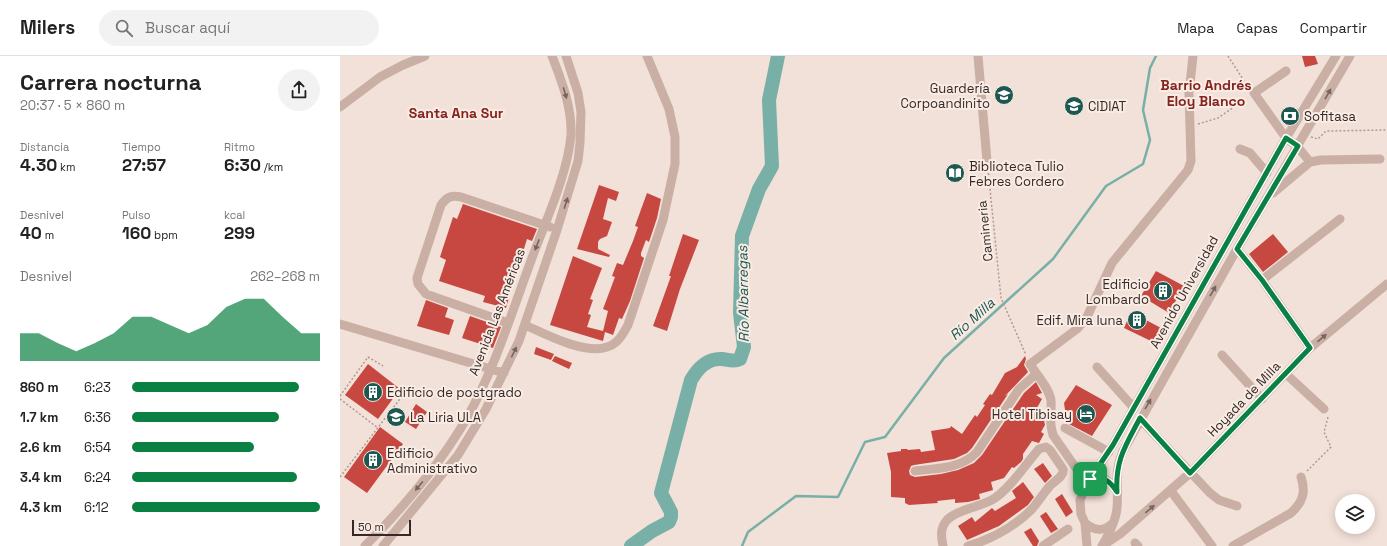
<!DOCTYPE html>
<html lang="es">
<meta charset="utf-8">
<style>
body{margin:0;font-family:"Space Grotesk",sans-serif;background:#f2f2f2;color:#222;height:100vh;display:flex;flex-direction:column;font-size:15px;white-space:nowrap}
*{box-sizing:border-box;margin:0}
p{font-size:13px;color:#767676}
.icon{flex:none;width:22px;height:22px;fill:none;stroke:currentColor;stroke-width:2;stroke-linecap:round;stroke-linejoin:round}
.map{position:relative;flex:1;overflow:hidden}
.details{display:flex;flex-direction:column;background:#fff;width:340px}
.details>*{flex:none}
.tools{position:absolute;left:995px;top:438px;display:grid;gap:8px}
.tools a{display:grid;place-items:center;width:40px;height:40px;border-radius:50%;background:#fff;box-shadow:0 2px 10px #0003;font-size:20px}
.scale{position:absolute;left:12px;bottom:10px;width:59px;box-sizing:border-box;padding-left:4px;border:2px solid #352826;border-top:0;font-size:11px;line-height:14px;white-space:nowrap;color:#352826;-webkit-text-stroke:3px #f9ece5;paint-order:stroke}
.pin{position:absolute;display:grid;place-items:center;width:34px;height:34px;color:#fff;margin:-17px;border-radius:8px;box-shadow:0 2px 6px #0006}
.round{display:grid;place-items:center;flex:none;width:42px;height:42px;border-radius:21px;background:#f2f2f2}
.head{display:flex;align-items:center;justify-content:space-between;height:68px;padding:0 20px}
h1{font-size:22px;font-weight:600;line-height:30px}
.metrics{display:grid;grid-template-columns:repeat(3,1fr);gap:6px;height:68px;padding:4px 20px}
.metrics div{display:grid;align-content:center}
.metrics b{font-size:17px;font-weight:600}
.metrics small{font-size:11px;font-weight:400}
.metrics p{font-size:11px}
.chart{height:112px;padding:8px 20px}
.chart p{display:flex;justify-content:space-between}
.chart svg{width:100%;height:72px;margin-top:4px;fill:#0b8043;opacity:.7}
ul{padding:0 20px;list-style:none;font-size:13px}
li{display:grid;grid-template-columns:64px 48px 1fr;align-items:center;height:30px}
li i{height:10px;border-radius:5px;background:#0b8043}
header{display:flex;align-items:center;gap:24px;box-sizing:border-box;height:56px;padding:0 20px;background:#fff;border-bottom:1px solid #e0e0e0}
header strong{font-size:19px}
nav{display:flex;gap:22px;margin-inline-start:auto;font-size:14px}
.search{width:280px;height:36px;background:#f2f2f2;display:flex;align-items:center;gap:10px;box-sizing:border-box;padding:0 14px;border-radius:22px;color:#767676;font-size:15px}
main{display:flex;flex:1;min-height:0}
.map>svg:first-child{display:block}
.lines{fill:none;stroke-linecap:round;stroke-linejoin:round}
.stream{stroke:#78afa7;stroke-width:2.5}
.river{stroke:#78afa7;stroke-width:14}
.building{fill:#c74841}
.path{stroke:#b5988f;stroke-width:1.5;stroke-dasharray:2 2;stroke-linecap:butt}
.minor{stroke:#caafa5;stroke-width:9}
.oneway{fill:#78655f}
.route-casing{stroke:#fff;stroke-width:8}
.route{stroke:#0b8043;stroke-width:5}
.labels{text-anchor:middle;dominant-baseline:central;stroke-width:4;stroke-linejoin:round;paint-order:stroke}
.poi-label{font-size:13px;fill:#352826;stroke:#f9ece5;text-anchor:start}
.street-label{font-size:13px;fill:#352826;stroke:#f9ece5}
.neighbourhood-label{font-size:14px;font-weight:bold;fill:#85231e;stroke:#f9ece5}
.water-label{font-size:14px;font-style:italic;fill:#1c5750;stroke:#f9ece5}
</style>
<header>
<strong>Milers</strong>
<div class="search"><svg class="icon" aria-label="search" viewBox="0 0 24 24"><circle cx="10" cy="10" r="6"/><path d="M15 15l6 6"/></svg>Buscar aquí</div>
<nav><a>Mapa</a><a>Capas</a><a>Compartir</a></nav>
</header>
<main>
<section class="details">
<div class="head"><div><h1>Carrera nocturna</h1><p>20:37 · 5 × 860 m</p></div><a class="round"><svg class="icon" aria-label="share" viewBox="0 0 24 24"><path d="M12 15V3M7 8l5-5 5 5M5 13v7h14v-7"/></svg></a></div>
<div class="metrics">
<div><p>Distancia</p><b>4.30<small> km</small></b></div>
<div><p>Tiempo</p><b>27:57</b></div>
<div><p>Ritmo</p><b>6:30<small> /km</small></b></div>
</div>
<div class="metrics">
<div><p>Desnivel</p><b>40<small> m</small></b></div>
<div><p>Pulso</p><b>160<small> bpm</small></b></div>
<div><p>kcal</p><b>299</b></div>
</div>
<div class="chart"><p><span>Desnivel</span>262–268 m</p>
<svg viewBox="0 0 160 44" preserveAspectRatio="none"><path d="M0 44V27L10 27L20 33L30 38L40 33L50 27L60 17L70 17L80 22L90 27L100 22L110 11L120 6L130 6L140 17L150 27L160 27V44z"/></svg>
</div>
<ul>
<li><b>860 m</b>6:23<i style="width:89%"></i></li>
<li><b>1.7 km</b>6:36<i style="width:78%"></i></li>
<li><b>2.6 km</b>6:54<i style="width:65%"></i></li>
<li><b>3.4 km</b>6:24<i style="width:88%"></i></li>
<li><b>4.3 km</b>6:12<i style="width:100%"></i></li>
</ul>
</section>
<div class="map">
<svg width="1047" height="490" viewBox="0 0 1047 490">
<rect width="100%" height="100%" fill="#f2e1d9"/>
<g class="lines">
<path class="stream" d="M 402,490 L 408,476 L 456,440 L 498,441 L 525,386 L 545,381 L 604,302 L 713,203 L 766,130 L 803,108 L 810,84 L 803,54 L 810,12 L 816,0"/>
<path class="river" d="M 291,490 L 312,475 L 329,466 L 331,461 L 331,456 L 321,437 L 351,324 C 358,312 367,302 382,303 C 389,304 394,306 400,303 L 404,291 L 400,257 L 402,180 L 419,133 L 432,110 L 429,44 L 438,0"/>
</g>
<path class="building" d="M 962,0 L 975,0 L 978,8 L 965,11 Z
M 259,129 L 279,136 L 276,145 L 268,142 L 263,163 L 272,166 L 267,180 L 260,183 L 258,186 L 258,193 L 270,199 L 269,201 L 237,193 Z
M 307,137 L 321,143 L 317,162 L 309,186 L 306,184 L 301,197 L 301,200 L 304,202 L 290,245 L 282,263 L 279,262 L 273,279 L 265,276 L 263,285 L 210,269 L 233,200 L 262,212 L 250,243 L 253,244 L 248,258 L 251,259 L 247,271 L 263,275 L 268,255 L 263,253 L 275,221 L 272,220 L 277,207 L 283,209 L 293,185 L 298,171 L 295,170 Z
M 123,148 L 197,173 L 192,185 L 187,183 L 166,252 L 143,246 L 145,240 L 99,225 L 106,204 L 100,201 L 113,161 L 117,163 Z
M 343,178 L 359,184 L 340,233 L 327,275 L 313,270 L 331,220 L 329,220 Z
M 933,178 L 948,196 L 923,216 L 909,198 Z
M 816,215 L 844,230 L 829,257 L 801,240 Z
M 86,244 L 108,252 L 105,261 L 114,264 L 109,279 L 77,270 Z
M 791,256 L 821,272 L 813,286 L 784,272 Z
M 130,260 L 161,271 L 153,292 L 122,282 Z
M 196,291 L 214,298 L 211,304 L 194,298 Z
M 215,300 L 232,307 L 229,313 L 212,305 Z
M 685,300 L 686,303 L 684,309 L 688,316 L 665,340 L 668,338 L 632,392 L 627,397 L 614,403 L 574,409 L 571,410 L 569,415 L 570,419 L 575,421 L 601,418 L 618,414 L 634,407 L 642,399 L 684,337 L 696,326 L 702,337 L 696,339 L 702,343 L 694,357 L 704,364 L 705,369 L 701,376 L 704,378 L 699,387 L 692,385 L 683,398 L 683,403 L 681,406 L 674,412 L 672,411 L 664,422 L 651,426 L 653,434 L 639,438 L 640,443 L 628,446 L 615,447 L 615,443 L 597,445 L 598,447 L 569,449 L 565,447 L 565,442 L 551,441 L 551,416 L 547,397 L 561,395 L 561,393 L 567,393 L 568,394 L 580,393 L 581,396 L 595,394 L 591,375 L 610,372 L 611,370 L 622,378 L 635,359 L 637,361 L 645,349 L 643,348 L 650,338 L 652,339 L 665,317 L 677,311 Z
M 28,308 L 60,333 L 38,363 L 5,339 Z
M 736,329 L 772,349 L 752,380 L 727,367 L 724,347 Z
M 76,348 L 87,356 L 76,373 L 65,366 Z
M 40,371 L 63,388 L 27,437 L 4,421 Z
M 703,407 L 712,420 L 705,427 L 694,413 Z
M 683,426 L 694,441 L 688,449 L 659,470 L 627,484 L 618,470 L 632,461 L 635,466 L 652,452 L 655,455 L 676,442 L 672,435 Z
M 722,438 L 733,456 L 726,461 L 715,443 Z
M 706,456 L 718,473 L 711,477 L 700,460 Z
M 691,472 L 699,485 L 697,490 L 693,490 L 684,476 Z"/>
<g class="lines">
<path class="path" d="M 888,0 L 908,31
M 858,68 L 878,62 L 907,42
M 971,81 L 978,83 L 986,75 L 1047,74
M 648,113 L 661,242 L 686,299
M 0,340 L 28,301 L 43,310
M 0,343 L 38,372
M 967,415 L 991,391 L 984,376 L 988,361
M 0,421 L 66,335"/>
<path class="minor" d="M 638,0 L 647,105
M 0,51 L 40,21 L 63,9 L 85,0
M 900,93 L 910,97 L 927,117
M 970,106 L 981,104 L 1040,103
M 933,137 L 970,106 L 957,90 L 946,82 L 914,37 L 946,15
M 897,193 L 922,224 L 970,292
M 922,224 L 1000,163
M 168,267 L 86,238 L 78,228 L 77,222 L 101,149 C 107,141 111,139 121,141 L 210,171
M 0,268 L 164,317
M 185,269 C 205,278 245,299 267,291 C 278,288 283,278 288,269 L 323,164 L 335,108 L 335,81 L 329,53 L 307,0
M 882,299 L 922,343
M 757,311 L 794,352
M 946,318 L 984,353
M 800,363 L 870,437 L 879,444 L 897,450
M 725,372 L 769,396
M 575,415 C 597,412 621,413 637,396 L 679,333 L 696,318
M 750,423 C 763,419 771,425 777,436
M 747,428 L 713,379 C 708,364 712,358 711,344 C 709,332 697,319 690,308 L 737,273 L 746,263 L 772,207 L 848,114 L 851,105 L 849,37 L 853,0
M 831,435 L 872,490
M 745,467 C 755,475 763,476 773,467
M 795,487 L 798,490
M 765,488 L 780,478 L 850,417 L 970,292 L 1047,228
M 25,490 C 64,451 101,407 128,360 C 157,308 174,249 195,194 C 208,160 228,115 231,79 C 232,51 222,26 212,0
M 43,490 L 118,399 L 146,353 L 179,285 L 217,174 L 238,105 L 240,87 L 241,56 L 238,37 L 226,0
M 603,490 C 601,480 600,472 607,464 C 617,453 642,451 655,442 C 672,430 685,409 699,393 L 706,391 L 710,394 L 723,413 C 725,420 713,426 709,431 C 703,438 698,446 692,453 C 674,471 652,483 628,490
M 703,490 L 728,473
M 747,490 L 745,467 L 741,458 L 740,444 L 747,428 L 773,389 L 946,82 L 996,0
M 762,490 C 769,478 776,465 777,452 C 779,428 773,419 783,395 L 897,193 L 1010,0
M 893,490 L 951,457 C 963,446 966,436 961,421"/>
</g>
<defs><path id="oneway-solid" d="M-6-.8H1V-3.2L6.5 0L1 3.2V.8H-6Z"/></defs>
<g class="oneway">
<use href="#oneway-solid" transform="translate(225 37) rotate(74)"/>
<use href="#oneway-solid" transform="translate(988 38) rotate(-60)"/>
<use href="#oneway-solid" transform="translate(226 147) rotate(-72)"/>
<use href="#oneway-solid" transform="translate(197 189) rotate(111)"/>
<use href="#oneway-solid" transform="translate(873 235) rotate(-60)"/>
<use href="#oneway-solid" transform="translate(982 282) rotate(-41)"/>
<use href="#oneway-solid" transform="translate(174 296) rotate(-64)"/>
<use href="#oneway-solid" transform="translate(808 348) rotate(-60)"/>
<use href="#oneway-solid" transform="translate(79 430) rotate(130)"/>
<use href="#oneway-solid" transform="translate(810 453) rotate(-40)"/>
</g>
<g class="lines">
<g class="route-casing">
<path id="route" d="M 946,82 L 958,90 L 897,193 L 922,224 L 970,292 L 850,417 L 800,362 C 786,389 775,404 777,436 C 770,425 763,419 750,423 L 773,389 Z"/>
</g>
<use href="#route" class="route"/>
</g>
<defs>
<g id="school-disc" transform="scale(1)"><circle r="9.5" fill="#1c5750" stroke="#f9ece5"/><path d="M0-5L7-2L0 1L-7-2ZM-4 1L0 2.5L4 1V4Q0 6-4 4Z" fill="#fff"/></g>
<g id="university-disc" transform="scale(1)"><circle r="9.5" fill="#1c5750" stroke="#f9ece5"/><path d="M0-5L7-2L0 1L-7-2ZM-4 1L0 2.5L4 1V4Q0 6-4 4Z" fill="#fff"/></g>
<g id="bank-disc" transform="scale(1)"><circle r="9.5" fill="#1c5750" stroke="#f9ece5"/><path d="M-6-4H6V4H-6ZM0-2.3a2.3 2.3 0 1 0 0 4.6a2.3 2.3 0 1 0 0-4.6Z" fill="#fff"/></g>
<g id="library-disc" transform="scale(1)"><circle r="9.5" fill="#1c5750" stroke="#f9ece5"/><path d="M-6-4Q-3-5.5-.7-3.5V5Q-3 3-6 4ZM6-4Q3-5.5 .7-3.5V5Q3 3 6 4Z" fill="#fff"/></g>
<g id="building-disc" transform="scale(1)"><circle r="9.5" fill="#1c5750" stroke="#f9ece5"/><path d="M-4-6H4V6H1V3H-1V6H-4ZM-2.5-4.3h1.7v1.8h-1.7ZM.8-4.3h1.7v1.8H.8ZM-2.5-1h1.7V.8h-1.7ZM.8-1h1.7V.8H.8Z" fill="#fff"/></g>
<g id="hotel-disc" transform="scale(1)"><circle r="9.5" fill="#1c5750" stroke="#f9ece5"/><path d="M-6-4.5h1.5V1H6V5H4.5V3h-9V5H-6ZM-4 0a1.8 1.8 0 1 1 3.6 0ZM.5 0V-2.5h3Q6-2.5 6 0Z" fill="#fff"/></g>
</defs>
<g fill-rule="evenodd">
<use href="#school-disc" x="664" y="39"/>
<use href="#university-disc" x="734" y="50"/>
<use href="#bank-disc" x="950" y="60"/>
<use href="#library-disc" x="615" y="117"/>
<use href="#building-disc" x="823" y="235"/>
<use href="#building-disc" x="797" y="264"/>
<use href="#building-disc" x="33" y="336"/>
<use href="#hotel-disc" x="746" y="358"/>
<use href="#university-disc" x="56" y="361"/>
<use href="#building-disc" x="33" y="404"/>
</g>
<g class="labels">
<g class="poi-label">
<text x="650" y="32" text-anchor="end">Guardería<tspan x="650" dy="15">Corpoandinito</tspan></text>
<text x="748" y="50">CIDIAT</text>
<text x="964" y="60">Sofitasa</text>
<text x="629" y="110">Biblioteca Tulio<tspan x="629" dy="15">Febres Cordero</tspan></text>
<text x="809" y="228" text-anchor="end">Edificio<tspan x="809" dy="15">Lombardo</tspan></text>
<text x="783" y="264" text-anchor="end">Edif. Mira luna</text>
<text x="47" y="336">Edificio de postgrado</text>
<text x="732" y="358" text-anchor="end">Hotel Tibisay</text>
<text x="70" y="361">La Liria ULA</text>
<text x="47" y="397">Edificio<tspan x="47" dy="15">Administrativo</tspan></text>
</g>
<g class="street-label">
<text transform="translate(645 175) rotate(-96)">Camineria</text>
<text transform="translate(844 236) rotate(-61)">Avenido Universidad</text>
<text transform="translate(157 256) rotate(-69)">Avenida Las Américas</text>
<text transform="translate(904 343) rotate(-46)">Hoyada de Milla</text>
</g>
<g class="neighbourhood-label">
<text x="866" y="29">Barrio Andrés<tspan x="866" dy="16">Eloy Blanco</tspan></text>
<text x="116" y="57">Santa Ana Sur</text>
</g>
<g class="water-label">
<text transform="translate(403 238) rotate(-91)">Río Albarregas</text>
<text transform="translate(632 263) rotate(-42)">Río Milla</text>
</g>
</g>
</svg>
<div class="tools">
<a><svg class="icon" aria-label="layers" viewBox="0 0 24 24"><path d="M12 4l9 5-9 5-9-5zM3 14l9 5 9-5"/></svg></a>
</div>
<div class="scale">50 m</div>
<div class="pin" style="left:750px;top:423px;background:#1e9e55"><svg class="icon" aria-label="arrive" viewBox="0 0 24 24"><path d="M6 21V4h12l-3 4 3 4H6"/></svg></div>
</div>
</main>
